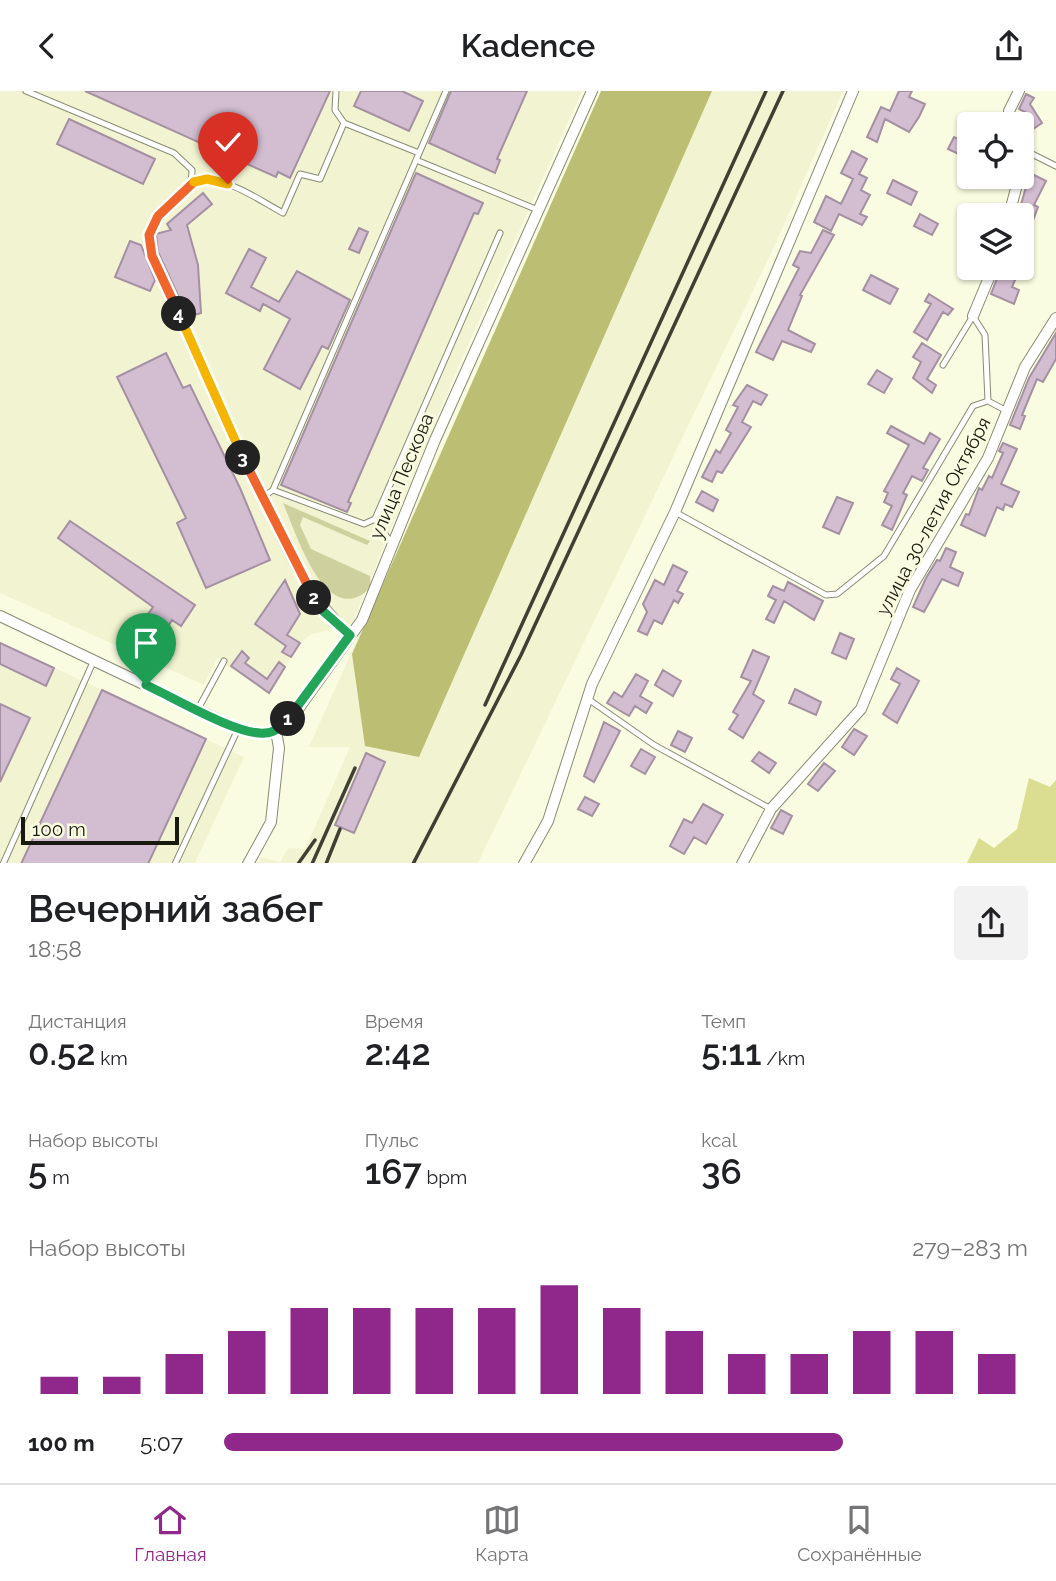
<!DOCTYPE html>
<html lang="ru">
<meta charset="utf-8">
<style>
body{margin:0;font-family:Raleway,sans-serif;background:#f2f2f2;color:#202124;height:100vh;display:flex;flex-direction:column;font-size:26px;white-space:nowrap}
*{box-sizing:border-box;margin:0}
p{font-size:23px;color:#757577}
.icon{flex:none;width:38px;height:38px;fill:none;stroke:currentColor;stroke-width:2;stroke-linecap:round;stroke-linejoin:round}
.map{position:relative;height:772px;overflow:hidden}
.panel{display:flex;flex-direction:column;background:#fff;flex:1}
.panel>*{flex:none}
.tools{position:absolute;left:957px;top:21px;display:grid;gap:14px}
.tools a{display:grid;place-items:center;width:77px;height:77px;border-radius:7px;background:#fff;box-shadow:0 2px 5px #0004;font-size:35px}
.scale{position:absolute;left:21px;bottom:18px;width:158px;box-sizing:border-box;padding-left:7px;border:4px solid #18190f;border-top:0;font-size:19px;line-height:24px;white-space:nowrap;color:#18190f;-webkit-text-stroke:5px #fafce1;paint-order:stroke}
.pin{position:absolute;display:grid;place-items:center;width:60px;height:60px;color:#fff;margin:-72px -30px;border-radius:50% 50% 50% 0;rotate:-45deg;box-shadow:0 0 7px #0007}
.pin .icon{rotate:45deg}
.km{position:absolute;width:35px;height:35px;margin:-18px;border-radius:50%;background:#222;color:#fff;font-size:19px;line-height:35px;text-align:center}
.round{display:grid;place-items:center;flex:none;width:74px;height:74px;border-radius:7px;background:#f2f2f2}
.head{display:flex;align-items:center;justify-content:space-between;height:119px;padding:0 28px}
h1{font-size:38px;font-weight:600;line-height:52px}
.figures{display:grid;grid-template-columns:repeat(3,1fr);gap:10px;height:119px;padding:7px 28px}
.figures div{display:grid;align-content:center}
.figures b{font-size:35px;font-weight:600}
.figures small{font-size:19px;font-weight:400}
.figures p{font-size:19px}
.chart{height:196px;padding:14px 28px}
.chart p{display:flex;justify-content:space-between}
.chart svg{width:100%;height:126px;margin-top:7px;stroke:#90288c;stroke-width:6}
ul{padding:0 28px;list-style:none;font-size:23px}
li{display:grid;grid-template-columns:112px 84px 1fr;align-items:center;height:52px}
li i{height:18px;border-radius:9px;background:#90288c}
header{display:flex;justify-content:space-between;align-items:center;height:91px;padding:0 28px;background:#fff;font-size:32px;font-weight:600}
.menu{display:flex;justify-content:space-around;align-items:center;height:98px;border-top:2px solid #e0e0e0;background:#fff;font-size:19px;color:#757577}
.menu a{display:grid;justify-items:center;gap:4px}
.menu .on{color:#90288c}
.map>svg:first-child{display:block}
.built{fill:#f2f4d1}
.green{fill:#ced09e}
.forest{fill:#bcbe73}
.water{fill:#dbdd91}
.building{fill:#d3bed1;stroke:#a490a2;stroke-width:2}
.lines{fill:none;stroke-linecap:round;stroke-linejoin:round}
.lane-casing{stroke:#898b72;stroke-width:7}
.street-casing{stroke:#898b72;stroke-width:12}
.lane{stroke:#fff;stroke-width:5}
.street{stroke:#fff;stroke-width:10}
.rail{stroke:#3f4033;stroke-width:3.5}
.split-1-casing{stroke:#fff;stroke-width:14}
.split-2-casing{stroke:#fff;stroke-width:14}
.split-3-casing{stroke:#fff;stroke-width:14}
.split-4-casing{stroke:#fff;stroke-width:14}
.split-5-casing{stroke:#fff;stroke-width:14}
.split-6-casing{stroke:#fff;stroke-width:14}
.split-1{stroke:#22a559;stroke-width:9}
.split-2{stroke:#22a559;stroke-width:9}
.split-3{stroke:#f0652b;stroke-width:9}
.split-4{stroke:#f5b400;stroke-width:9}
.split-5{stroke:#f0652b;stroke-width:9}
.split-6{stroke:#f5b400;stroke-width:9}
.labels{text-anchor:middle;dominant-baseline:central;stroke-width:6;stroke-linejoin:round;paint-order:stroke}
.street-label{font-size:19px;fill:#18190f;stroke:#fafce1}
</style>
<header><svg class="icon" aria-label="back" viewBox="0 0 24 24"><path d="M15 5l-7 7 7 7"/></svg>Kadence<svg class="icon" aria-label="share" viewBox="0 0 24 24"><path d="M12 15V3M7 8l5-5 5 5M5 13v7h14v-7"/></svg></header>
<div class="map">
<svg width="1056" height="773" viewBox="0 0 1056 773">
<rect width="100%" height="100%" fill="#fafce1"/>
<path class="built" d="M 0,0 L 582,0 L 453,288 L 352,533 L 310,544 L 300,552 L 269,602 L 217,567 L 204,594 L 0,502 Z
M 602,0 L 843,0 L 775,154 L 478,772 L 258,773 L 261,766 L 280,771 L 288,757 L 305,758 L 350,656 L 309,656 Z
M 0,551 L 244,666 L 195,772 L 0,772 Z"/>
<path class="green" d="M 283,412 L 370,450 L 367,454 L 303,426 L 300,434 L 311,458 L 370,485 L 371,496 C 326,542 296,441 283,412 Z"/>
<path class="forest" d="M 601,0 L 712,0 L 419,666 L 365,655 L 352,563 Z"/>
<path class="water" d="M 1029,687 L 1050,696 L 1056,689 L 1056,772 L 967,772 L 979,747 L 994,757 L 1017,738 Z"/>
<path class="building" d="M 85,0 L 330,0 L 290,87 L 278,81 L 276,86 Z
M 361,0 L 402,0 L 423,10 L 409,40 L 354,15 Z
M 451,0 L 527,0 L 497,68 L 500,69 L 495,82 L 429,52 Z
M 899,0 L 912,0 L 909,6 L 925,13 L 919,26 L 909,41 L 885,28 L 877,51 L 867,46 L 881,16 L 890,20 Z
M 1026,3 L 1034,7 L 1030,13 L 1042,32 L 1030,40 L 1023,29 L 1031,24 L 1019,18 Z
M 69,28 L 155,68 L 143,93 L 57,53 Z
M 970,35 L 970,74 L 959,69 L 961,64 L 948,58 L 954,46 L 962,50 Z
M 852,60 L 867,68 L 859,83 L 867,87 L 861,99 L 870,104 L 860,123 L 867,126 L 862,134 L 839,123 L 831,140 L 814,131 L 826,105 L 841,113 L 853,88 L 841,82 Z
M 416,82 L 483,112 L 478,123 L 474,122 L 348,411 L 351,412 L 347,421 L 281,394 Z
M 1030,82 L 1046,90 L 1034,114 L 1038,116 L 1032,132 L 1018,124 Z
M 893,89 L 917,101 L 911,114 L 887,102 Z
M 203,102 L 212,113 L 187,134 L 198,174 L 201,222 L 188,226 L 158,161 L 156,143 L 171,139 L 167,133 Z
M 920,123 L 938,133 L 932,144 L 914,135 Z
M 359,137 L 368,141 L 359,162 L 349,158 Z
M 823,139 L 834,144 L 800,204 L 802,205 L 788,239 L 815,253 L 811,261 L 782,250 L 773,269 L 756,261 L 799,177 L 793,174 L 800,160 L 811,162 Z
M 130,150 L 141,154 L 155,189 L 150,200 L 115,186 Z
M 249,158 L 266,167 L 251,196 L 279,211 L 297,180 L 350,209 L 328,258 L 322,255 L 300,298 L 264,278 L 290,228 L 263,213 L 260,220 L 226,202 Z
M 1001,177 L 1018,182 L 1012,196 L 1019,199 L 1014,213 L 991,203 Z
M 871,184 L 898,198 L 890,213 L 863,199 Z
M 929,203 L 953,218 L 948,224 L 943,221 L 927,249 L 914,241 L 931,213 L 925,210 Z
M 1056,242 L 1056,268 L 1043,291 L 1037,288 L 1022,324 L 1025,325 L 1020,338 L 1010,334 L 1029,287 Z
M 922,252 L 941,264 L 927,288 L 936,294 L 932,302 L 913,287 L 921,271 L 913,266 Z
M 166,262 L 183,297 L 190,294 L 240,397 L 270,469 L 206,497 L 177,432 L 186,427 L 117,286 Z
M 877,279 L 892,288 L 884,302 L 868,293 Z
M 747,294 L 767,304 L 761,314 L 753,310 L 742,331 L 751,336 L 722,382 L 717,380 L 712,391 L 702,386 L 716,359 L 720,362 L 731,342 L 726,339 L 738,316 L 733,314 Z
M 891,335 L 924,353 L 930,342 L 940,348 L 923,377 L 928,379 L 922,390 L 912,385 L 903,402 L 907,404 L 892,439 L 882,434 L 892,415 L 884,411 L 888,402 L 884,400 L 909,354 L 887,342 Z
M 1003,352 L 1017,358 L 1001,393 L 1019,401 L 1012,416 L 1005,413 L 1003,419 L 997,416 L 985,445 L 961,434 L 966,423 L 969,424 L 979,397 L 982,399 L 989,385 L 992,387 L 1003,362 L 999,360 Z
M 702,400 L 718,409 L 713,420 L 696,411 Z
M 837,406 L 853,412 L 839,443 L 823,436 Z
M 70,430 L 195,514 L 181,535 L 172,529 L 164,542 L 144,529 L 153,516 L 58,447 Z
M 946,457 L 956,461 L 950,476 L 963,482 L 958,495 L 942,488 L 924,521 L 913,516 L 926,487 L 937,469 L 940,470 Z
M 673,474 L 687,481 L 677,500 L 683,503 L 678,512 L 674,509 L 662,533 L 654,529 L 647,544 L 638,540 L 647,521 L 643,513 L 655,489 L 664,494 Z
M 285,489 L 300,523 L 287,544 L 300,552 L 291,566 L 282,561 L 286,555 L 255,533 Z
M 788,491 L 823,510 L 814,529 L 784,510 L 774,532 L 766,528 L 776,509 L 768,505 L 773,495 L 784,500 Z
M 840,542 L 854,548 L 846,568 L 832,562 Z
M 0,552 L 54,577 L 46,595 L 0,573 Z
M 753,559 L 769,566 L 753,603 L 764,610 L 743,647 L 729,638 L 738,624 L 733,621 L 751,590 L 741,586 Z
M 242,560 L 249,567 L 245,572 L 267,588 L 279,571 L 285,576 L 269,602 L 231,575 Z
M 897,577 L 919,590 L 897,632 L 883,623 L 900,593 L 891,588 Z
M 663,579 L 681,590 L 673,605 L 655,594 Z
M 636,583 L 648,590 L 640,605 L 652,612 L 646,622 L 635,615 L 629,625 L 607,612 L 614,601 L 622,606 Z
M 795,598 L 821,611 L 816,624 L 789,612 Z
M 102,599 L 206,648 L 148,773 L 21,773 Z
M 0,613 L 30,627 L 0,691 Z
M 604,631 L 620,640 L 594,691 L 584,685 Z
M 854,638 L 867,645 L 854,664 L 842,656 Z
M 678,640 L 692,647 L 685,661 L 671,654 Z
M 641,658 L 655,666 L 645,683 L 631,675 Z
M 759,661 L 776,672 L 769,682 L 752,670 Z
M 366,662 L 385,671 L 354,742 L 335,734 Z
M 824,672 L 835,680 L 818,700 L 808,693 Z
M 585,706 L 599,713 L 592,725 L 578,718 Z
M 703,713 L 723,724 L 706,753 L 694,746 L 684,763 L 670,755 L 684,728 L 692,732 Z
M 781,719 L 792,725 L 783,743 L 771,737 Z"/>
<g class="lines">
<g class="lane-casing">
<path id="lane" d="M 26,0 L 174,62 L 192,79 C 193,114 148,115 150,155 L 263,406 L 273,399 L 446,0
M 336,0 L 335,19 L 344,32 L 419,62
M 1024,59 L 1056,75
M 416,69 L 538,119
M 192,91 C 225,83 255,107 283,122 L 300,83 L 320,88 L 344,32
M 943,274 L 973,225 L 985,244 L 988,310
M 273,399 L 364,433 L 375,428
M 675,421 L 826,504 L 837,503 L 884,465 L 973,315 L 988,310 L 1007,320
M 391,452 L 375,428 L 500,142
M 588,608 L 654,654 L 771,718
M 198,618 L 224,570
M 3,773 L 94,569
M 175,773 L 238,638"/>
</g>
<g class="street-casing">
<path id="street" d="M 1011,33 L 1009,20 L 1019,0
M 1022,49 L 1022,74
M 1009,124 L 1019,86
M 973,225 L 993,177
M 263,406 C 291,462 303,501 350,544
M 0,525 L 238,638 L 261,643 L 276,640
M 248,773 L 271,731 L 279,657 L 276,640 L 296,621 L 362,529 L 435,349 L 592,0
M 524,773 L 548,730 L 592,593 L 675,421 L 853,0
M 742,773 L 771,718 L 861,618 L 910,499 L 988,367 L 1025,276 L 1056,227"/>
</g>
<use href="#lane" class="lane"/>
<use href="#street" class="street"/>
<path class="rail" d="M 485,614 L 766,0
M 298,773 L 315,749
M 312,773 L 355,677
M 326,773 L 340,738
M 413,773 L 521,564 L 783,0"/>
</g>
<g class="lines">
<g class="split-1-casing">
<path id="split-1" d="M 146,594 C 173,606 238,645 265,642 C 275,642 281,635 288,628"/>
</g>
<g class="split-2-casing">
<path id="split-2" d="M 288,628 L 350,544 L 323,520 L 314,507"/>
</g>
<g class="split-3-casing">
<path id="split-3" d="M 243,367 L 314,507"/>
</g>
<g class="split-4-casing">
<path id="split-4" d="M 179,223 L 243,367"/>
</g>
<g class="split-5-casing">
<path id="split-5" d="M 179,223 L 152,165 L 149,144 L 158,125 L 194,91"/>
</g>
<g class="split-6-casing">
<path id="split-6" d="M 194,91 L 207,88 L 228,93"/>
</g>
<use href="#split-1" class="split-1"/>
<use href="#split-2" class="split-2"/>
<use href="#split-3" class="split-3"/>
<use href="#split-4" class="split-4"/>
<use href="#split-5" class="split-5"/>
<use href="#split-6" class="split-6"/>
</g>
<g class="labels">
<g class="street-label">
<text transform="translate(401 385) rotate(-67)">улица Пескова</text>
<text transform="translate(933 425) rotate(-62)">улица 30-летия Октября</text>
</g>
</g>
</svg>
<div class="tools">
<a><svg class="icon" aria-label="locate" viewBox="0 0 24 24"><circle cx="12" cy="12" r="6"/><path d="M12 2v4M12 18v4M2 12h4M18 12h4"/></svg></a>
<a><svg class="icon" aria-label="layers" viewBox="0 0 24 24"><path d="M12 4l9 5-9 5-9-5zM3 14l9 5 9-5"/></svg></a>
</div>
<div class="scale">100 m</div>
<div class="pin" style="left:146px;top:594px;background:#1e9e55"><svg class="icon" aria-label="arrive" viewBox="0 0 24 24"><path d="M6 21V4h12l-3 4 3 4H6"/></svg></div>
<div class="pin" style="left:228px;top:93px;background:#d93025"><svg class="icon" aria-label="check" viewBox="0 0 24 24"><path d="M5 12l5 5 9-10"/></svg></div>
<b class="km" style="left:288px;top:628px">1</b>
<b class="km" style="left:314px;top:507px">2</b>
<b class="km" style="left:243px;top:367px">3</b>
<b class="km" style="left:179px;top:223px">4</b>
</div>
<section class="panel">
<div class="head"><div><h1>Вечерний забег</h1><p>18:58</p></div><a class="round"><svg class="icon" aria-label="share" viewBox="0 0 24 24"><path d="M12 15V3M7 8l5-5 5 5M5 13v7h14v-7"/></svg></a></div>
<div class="figures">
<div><p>Дистанция</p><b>0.52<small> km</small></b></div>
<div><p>Время</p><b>2:42</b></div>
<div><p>Темп</p><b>5:11<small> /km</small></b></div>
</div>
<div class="figures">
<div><p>Набор высоты</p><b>5<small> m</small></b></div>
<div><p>Пульс</p><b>167<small> bpm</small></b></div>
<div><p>kcal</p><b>36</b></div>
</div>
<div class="chart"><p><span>Набор высоты</span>279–283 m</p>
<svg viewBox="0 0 160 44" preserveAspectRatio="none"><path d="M5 44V38M15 44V38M25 44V30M35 44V22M45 44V14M55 44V14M65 44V14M75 44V14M85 44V6M95 44V14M105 44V22M115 44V30M125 44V30M135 44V22M145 44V22M155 44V30"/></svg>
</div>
<ul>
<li><b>100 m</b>5:07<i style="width:77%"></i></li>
</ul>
</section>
<nav class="menu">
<a class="on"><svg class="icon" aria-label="home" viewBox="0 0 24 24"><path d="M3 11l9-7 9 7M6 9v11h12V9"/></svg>Главная</a>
<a><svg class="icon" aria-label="map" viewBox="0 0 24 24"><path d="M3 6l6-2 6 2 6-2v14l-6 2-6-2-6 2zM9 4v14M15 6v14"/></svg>Карта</a>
<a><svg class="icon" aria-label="saved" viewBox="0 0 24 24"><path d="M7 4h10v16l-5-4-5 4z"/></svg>Сохранённые</a>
</nav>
